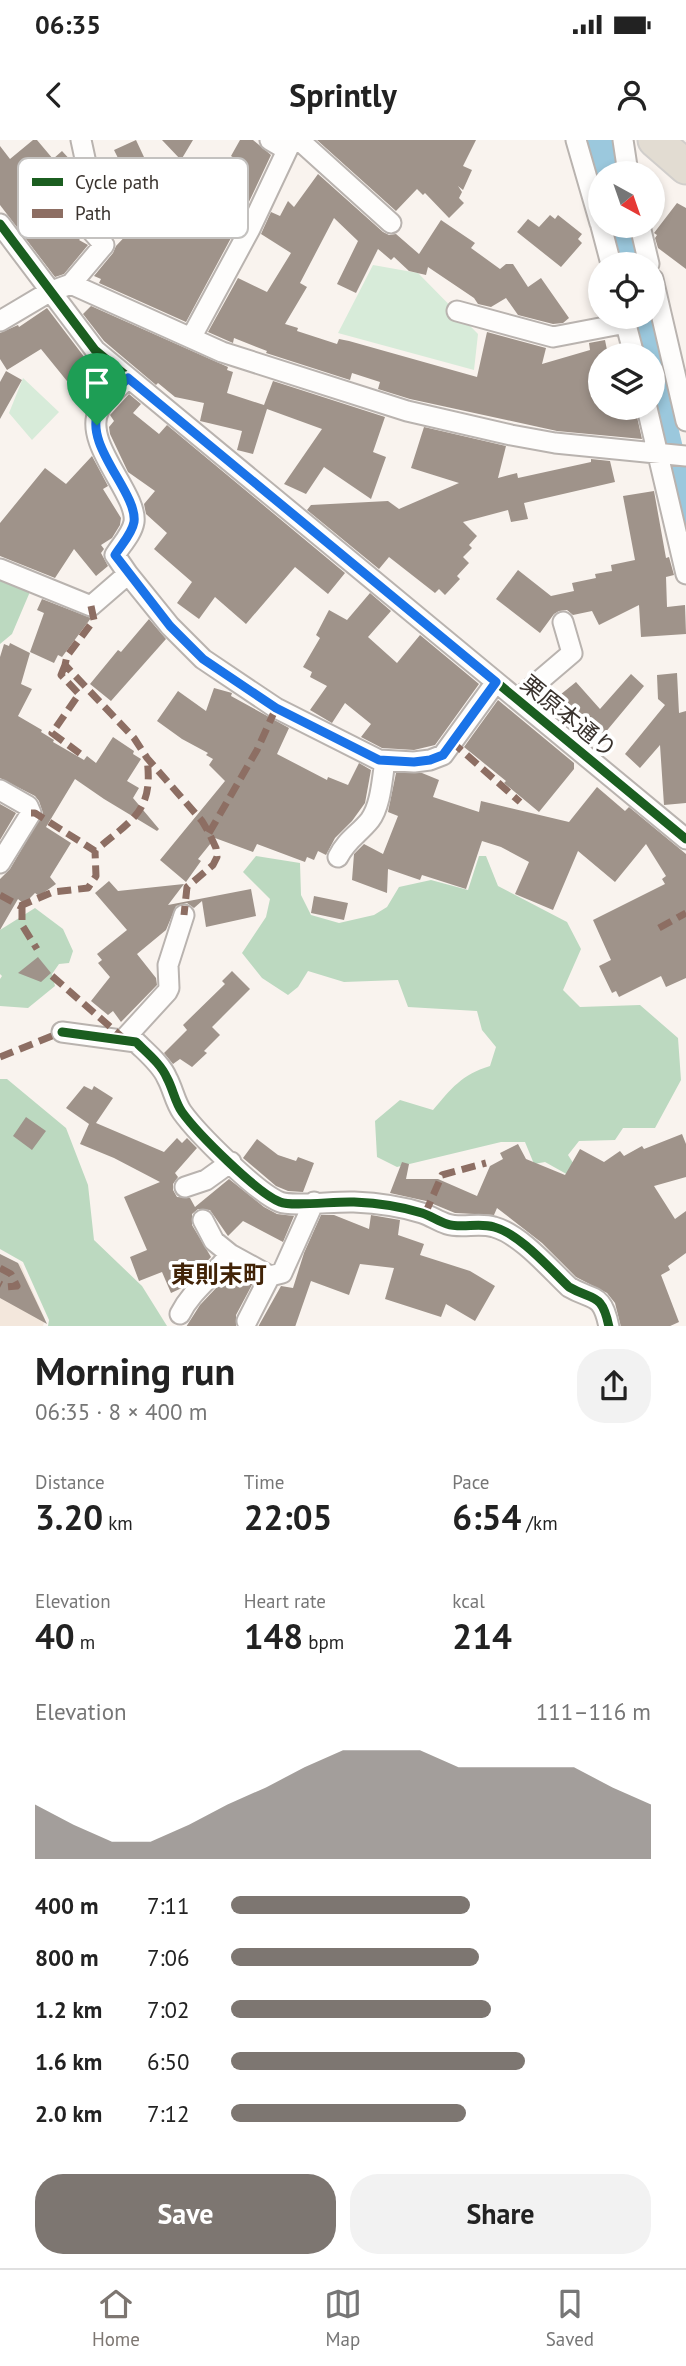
<!DOCTYPE html>
<meta charset="utf-8">
<style>
body{margin:0;font-family:"PT Sans","Noto Sans JP",sans-serif;background:#f2f2f2;color:#222;height:100vh;display:flex;flex-direction:column;font-size:26px;white-space:nowrap}
*{box-sizing:border-box;margin:0}
p{font-size:23px;color:#767676}
.icon{flex:none;width:38px;height:38px;fill:none;stroke:currentColor;stroke-width:2;stroke-linecap:round;stroke-linejoin:round}
.map{position:relative;height:1186px;overflow:hidden}
.side{display:flex;flex-direction:column;background:#fff;flex:1}
.side>*{flex:none}
.needle{width:46px;rotate:140deg}
.fabs{position:absolute;left:588px;top:21px;display:grid;gap:14px}
.fabs a{display:grid;place-items:center;width:77px;height:77px;border-radius:50%;background:#fff;box-shadow:0 4px 10px #0003;font-size:35px}
.pin{position:absolute;display:grid;place-items:center;width:60px;height:60px;color:#fff;margin:-72px -30px;border-radius:50% 50% 50% 0;rotate:-45deg;box-shadow:0 0 7px #0007}
.pin .icon{rotate:45deg}
.round{display:grid;place-items:center;flex:none;width:74px;height:74px;border-radius:28px;background:#f2f2f2}
.overview{display:flex;align-items:center;justify-content:space-between;height:119px;padding:0 35px}
h1{font-size:38px;font-weight:700;line-height:52px}
.figures{display:grid;grid-template-columns:repeat(3,1fr);gap:10px;height:119px;padding:7px 35px}
.figures div{display:grid;align-content:center}
.figures b{font-size:35px;font-weight:700}
.figures small{font-size:19px;font-weight:400}
.figures p{font-size:19px}
.chart{height:196px;padding:14px 35px}
.chart p{display:flex;justify-content:space-between}
.chart svg{width:100%;height:126px;margin-top:7px;fill:#7d7671;opacity:.7}
.button{display:flex;gap:14px;margin-top:auto;padding:14px 35px}
.button a{flex:1;height:80px;border-radius:28px;background:#7d7671;color:#fff;font-size:28px;font-weight:700;line-height:80px;text-align:center}
.button a+a{background:#f2f2f2;color:#222}
ul{padding:0 35px;list-style:none;font-size:23px}
li{display:grid;grid-template-columns:112px 84px 1fr;align-items:center;height:52px}
li i{height:18px;border-radius:9px;background:#7d7671}
.status{display:flex;justify-content:space-between;align-items:center;height:49px;padding:0 35px;background:#fff;direction:ltr}
.status svg{height:19px;fill:currentColor}
header{display:flex;justify-content:space-between;align-items:center;height:91px;padding:0 35px;background:#fff;font-size:32px;font-weight:700}
.menu{display:flex;justify-content:space-around;align-items:center;height:98px;border-top:2px solid #e0e0e0;background:#fff;font-size:19px;color:#767676}
.menu a{display:grid;justify-items:center;gap:4px}
.menu .active{color:#7d7671}
.map>svg:first-child{display:block}
.built{fill:#f3e7dc}
.green{fill:#d7ebd9}
.forest{fill:#bcd9c0}
.water{fill:#9bc8dd}
.building{fill:#9f938a}
.lines{fill:none;stroke-linecap:round;stroke-linejoin:round}
.minor-casing{stroke:#b9b3af;stroke-width:23}
.trunk-casing{stroke:#d1cecb;stroke-width:37}
.minor{stroke:#fefdfc;stroke-width:19}
.trunk{stroke:#e2dcd2;stroke-width:33}
.quiet{stroke:#8d6e63;stroke-width:7;stroke-dasharray:14 7;stroke-linecap:butt}
.cycleway-casing{stroke:#fff;stroke-width:13}
.cycleway{stroke:#1b5e20;stroke-width:9}
.route-casing{stroke:#fff;stroke-width:14}
.route{stroke:#1a73e8;stroke-width:9}
.labels{text-anchor:middle;dominant-baseline:central;stroke-width:7;stroke-linejoin:round;paint-order:stroke}
.street-label{font-size:23px;fill:#3a332e;stroke:#fff}
.neighbourhood-label{font-size:24px;font-weight:bold;fill:#412307;stroke:#fff}
.key{fill:#fff;stroke:#c4c2c0;stroke-width:2}
.key-label{font-size:19px;fill:#3a332e}
</style>
<div class="status"><b>06:35</b><svg viewBox="0 0 49 12"><path d="M0 12V9h3v3zM5 12V6h3v6zM10 12V3h3v9zM15 12V0h3v12zM26 1h20v11H26zM47 4h2v5h-2z"/></svg></div>
<header><svg class="icon" aria-label="back" viewBox="0 0 24 24"><path d="M15 5l-7 7 7 7"/></svg>Sprintly<svg class="icon" aria-label="person" viewBox="0 0 24 24"><circle cx="12" cy="8" r="4"/><path d="M4 21q1-7 8-7t8 7"/></svg></header>
<div class="map">
<svg width="686" height="1187" viewBox="0 0 686 1187">
<rect width="100%" height="100%" fill="#f9f3ee"/>
<path class="built" d="M 0,1114 L 21,1125 L 45,1179 L 43,1186 L 0,1186 Z"/>
<path class="green" d="M 373,125 L 418,133 L 478,194 L 474,230 L 338,193 Z
M 23,238 L 59,272 L 32,300 L 9,273 Z"/>
<path class="forest" d="M 0,436 L 32,447 L 12,494 L 0,504 Z
M 256,716 L 300,723 L 301,755 L 311,775 L 339,783 L 374,775 L 387,767 L 399,747 L 431,740 L 468,750 L 479,716 L 486,716 L 498,746 L 567,782 L 581,809 L 563,850 L 580,867 L 640,865 L 678,898 L 681,940 L 655,988 L 623,988 L 615,1000 L 579,1001 L 568,1015 L 577,1029 L 570,1036 L 545,1022 L 534,1024 L 525,1002 L 501,1002 L 397,1027 L 377,1017 L 375,981 L 400,960 L 433,970 C 452,948 461,935 490,926 L 496,907 L 482,890 L 477,871 L 408,867 L 398,840 L 344,842 L 308,831 L 298,847 L 288,855 L 262,838 L 242,813 L 266,777 L 270,759 L 243,732 Z
M 35,768 L 63,789 L 73,811 L 69,823 L 59,824 L 52,834 L 55,846 L 28,868 L 0,866 L 0,839 L 2,836 L 0,834 L 0,790 Z
M 0,939 L 7,939 L 66,988 L 88,1045 L 94,1100 L 142,1146 L 167,1186 L 48,1186 L 49,1180 L 23,1122 L 0,1109 Z"/>
<path class="water" d="M 584,0 L 612,0 L 620,33 L 600,33 L 600,52 Z
M 609,86 L 631,86 L 640,124 L 619,124 Z
M 633,177 L 652,177 L 686,320 L 686,387 L 653,252 L 653,215 L 643,215 Z"/>
<path class="building" d="M 33,0 L 37,0 L 53,19 L 62,11 L 74,24 L 77,37 L 70,83 L 81,98 L 79,100 L 88,105 L 64,134 L 55,137 L 0,65 L 0,6 L 10,19 Z
M 136,0 L 151,32 L 99,81 L 95,76 L 101,36 L 119,20 L 114,10 Z
M 162,0 L 193,0 L 181,20 Z
M 240,0 L 253,0 L 271,15 L 239,83 L 186,182 L 99,143 L 101,139 L 94,136 L 113,113 L 116,106 L 183,35 L 209,60 L 234,18 L 231,16 Z
M 317,0 L 476,0 L 463,26 L 472,30 L 463,50 L 458,46 L 462,52 L 459,58 L 464,63 L 449,78 L 425,53 L 423,55 L 417,49 L 396,71 Z
M 318,34 L 383,92 L 389,95 L 396,94 L 419,114 L 441,80 L 475,103 L 471,108 L 500,129 L 506,124 L 513,124 L 528,147 L 541,138 L 569,178 L 563,183 L 553,184 L 518,175 L 506,158 L 491,167 L 478,164 L 474,158 L 428,127 L 426,135 L 409,131 L 394,117 L 391,120 L 378,109 L 356,153 L 337,144 L 358,101 L 334,78 L 300,143 L 307,147 L 285,184 L 298,188 L 297,191 L 337,204 L 339,199 L 349,201 L 477,237 L 487,192 L 546,208 L 542,224 L 590,210 L 589,203 L 605,200 L 608,215 L 600,215 L 600,268 L 635,268 L 642,299 L 557,291 L 410,259 L 378,249 L 380,242 L 352,233 L 350,240 L 266,213 L 267,211 L 234,198 L 233,203 L 208,192 L 238,138 L 267,152 L 291,113 L 261,94 L 271,72 L 280,76 L 288,61 L 294,67 Z
M 677,63 L 686,68 L 686,129 L 658,108 L 655,98 L 657,95 L 654,93 Z
M 550,75 L 555,79 L 558,75 L 582,94 L 578,99 L 582,103 L 561,127 L 517,92 L 528,79 L 539,87 Z
M 91,166 L 228,227 L 227,230 L 233,232 L 227,253 L 264,265 L 273,241 L 385,277 L 373,312 L 386,317 L 371,359 L 324,327 L 306,354 L 284,344 L 322,289 L 267,269 L 253,314 L 237,310 L 242,291 L 200,281 L 204,263 L 175,257 L 158,243 L 156,245 L 104,201 L 83,174 Z
M 47,168 L 85,218 L 110,238 L 91,260 L 88,258 L 84,262 L 41,209 L 7,230 L 0,219 L 0,193 L 18,185 L 19,187 Z
M 6,231 L 22,240 L 0,279 L 0,242 Z
M 129,254 L 141,264 L 133,273 L 159,294 L 167,285 L 345,433 L 328,454 L 295,427 L 246,484 L 215,457 L 199,479 L 177,463 L 192,442 L 154,409 L 167,393 L 146,374 L 144,364 L 155,351 L 128,332 L 110,294 L 109,287 L 114,281 L 110,275 Z
M 424,287 L 506,306 L 498,338 L 517,333 L 518,338 L 591,322 L 591,319 L 610,321 L 615,342 L 524,363 L 528,379 L 511,382 L 508,370 L 463,382 L 477,396 L 469,405 L 472,408 L 463,417 L 469,423 L 457,436 L 460,439 L 445,455 L 439,449 L 435,453 L 389,417 L 379,429 L 307,370 L 311,365 L 388,361 L 399,369 L 459,343 L 411,328 Z
M 92,316 L 108,346 L 103,349 L 121,378 L 120,385 L 112,398 L 101,405 L 104,409 L 101,413 L 108,426 L 96,436 L 74,409 L 55,438 L 0,416 L 0,383 L 45,328 L 66,344 Z
M 654,351 L 666,418 L 669,417 L 674,435 L 666,437 L 667,467 L 685,465 L 686,494 L 641,497 L 639,465 L 599,485 L 592,471 L 573,475 L 567,470 L 559,471 L 554,474 L 540,493 L 496,459 L 518,430 L 551,456 L 574,451 L 572,443 L 596,438 L 595,434 L 612,431 L 611,425 L 635,420 L 623,356 Z
M 370,453 L 391,471 L 368,497 L 397,523 L 420,495 L 479,544 L 435,605 L 414,610 L 382,608 L 361,597 L 371,584 L 345,563 L 332,583 L 310,570 L 327,546 L 310,537 L 312,532 L 303,527 L 320,498 L 316,495 L 329,470 L 347,480 Z
M 42,459 L 91,478 L 62,517 L 58,515 L 54,523 L 30,512 L 44,473 L 37,470 Z
M 149,479 L 166,499 L 111,561 L 90,544 L 118,510 L 121,512 Z
M 10,503 L 30,513 L 21,544 L 32,549 L 18,576 L 42,590 L 41,592 L 54,600 L 53,602 L 84,620 L 87,616 L 96,623 L 113,597 L 134,611 L 133,614 L 141,619 L 127,641 L 139,648 L 133,658 L 159,689 L 157,691 L 104,659 L 75,639 L 46,687 L 71,703 L 50,737 L 56,744 L 39,756 L 35,753 L 24,764 L 18,759 L 0,790 L 0,739 L 10,729 L 43,673 L 39,661 L 35,656 L 0,638 L 0,517 L 4,504 L 9,506 Z
M 677,533 L 679,573 L 686,571 L 686,663 L 664,665 L 660,605 L 640,628 L 625,614 L 665,565 L 658,559 L 657,535 Z
M 631,534 L 644,546 L 604,594 L 600,591 L 587,602 L 550,563 L 576,542 L 600,569 Z
M 214,548 L 232,553 L 231,556 L 289,588 L 277,614 L 327,640 L 328,637 L 348,645 L 359,623 L 371,630 L 365,663 L 352,681 L 335,698 L 326,715 L 318,711 L 314,720 L 307,717 L 305,722 L 257,704 L 253,712 L 215,698 L 198,719 L 201,721 L 186,742 L 160,720 L 225,641 L 209,625 L 213,619 L 206,615 L 208,613 L 182,599 L 157,581 L 178,551 L 206,571 Z
M 498,560 L 574,623 L 574,629 L 539,672 L 504,643 L 506,641 L 464,607 Z
M 396,633 L 422,633 L 439,640 L 433,657 L 479,672 L 481,661 L 569,682 L 597,647 L 625,671 L 629,667 L 686,714 L 686,838 L 666,847 L 661,836 L 619,857 L 616,851 L 612,853 L 599,826 L 611,820 L 593,780 L 665,744 L 662,739 L 666,736 L 646,704 L 615,742 L 578,711 L 553,770 L 515,754 L 529,722 L 501,707 L 482,701 L 466,749 L 422,735 L 420,740 L 388,729 L 387,753 L 352,740 L 354,714 L 364,704 L 383,714 L 398,676 L 388,672 Z
M 0,664 L 16,673 L 0,700 Z
M 109,741 L 118,751 L 184,744 L 168,765 L 251,749 L 256,776 L 206,787 L 202,761 L 194,768 L 187,763 L 176,766 L 166,790 L 137,814 L 156,838 L 157,845 L 121,882 L 113,871 L 108,875 L 91,861 L 110,837 L 98,823 L 102,820 L 97,814 L 127,790 L 95,753 Z
M 314,756 L 348,763 L 344,780 L 311,773 Z
M 38,817 L 51,833 L 41,842 L 18,833 Z
M 232,831 L 250,849 L 212,887 L 220,895 L 204,911 L 207,913 L 192,927 L 180,919 L 173,924 L 164,913 L 187,890 L 183,885 L 225,844 L 222,841 Z
M 84,946 L 92,950 L 94,946 L 113,958 L 96,983 L 164,1012 L 177,998 L 182,1003 L 187,998 L 197,1008 L 175,1033 L 178,1037 L 173,1044 L 173,1050 L 177,1057 L 190,1058 L 195,1067 L 229,1039 L 264,1067 L 277,1074 L 294,1076 L 283,1102 L 243,1081 L 228,1096 L 210,1070 L 198,1069 L 192,1074 L 192,1085 L 211,1117 L 184,1147 L 171,1153 L 162,1132 L 139,1141 L 130,1117 L 147,1110 L 124,1057 L 160,1042 L 114,1018 L 80,1004 L 89,984 L 66,968 Z
M 26,977 L 46,991 L 32,1010 L 13,996 Z
M 682,994 L 686,1004 L 686,1037 L 654,1046 L 675,1079 L 686,1071 L 686,1113 L 668,1126 L 670,1130 L 661,1135 L 679,1182 L 668,1187 L 621,1187 L 615,1163 L 607,1153 L 576,1137 L 542,1103 L 497,1068 L 494,1075 L 455,1073 L 426,1061 L 390,1053 L 402,1022 L 409,1024 L 406,1039 L 438,1039 L 477,1056 L 490,1026 L 503,1019 L 500,1013 L 518,1004 L 526,1019 L 565,1035 L 580,1009 L 604,1022 L 620,1011 L 624,1016 L 642,1006 L 644,1009 Z
M 257,999 L 278,1015 L 296,1021 L 298,1017 L 314,1023 L 303,1052 L 288,1051 L 276,1046 L 243,1018 Z
M 321,1075 L 334,1075 L 369,1089 L 371,1075 L 400,1080 L 398,1095 L 424,1104 L 420,1115 L 470,1131 L 495,1146 L 475,1181 L 446,1164 L 441,1177 L 385,1159 L 394,1128 L 360,1124 L 349,1155 L 311,1141 L 295,1187 L 258,1187 L 281,1146 L 293,1148 L 304,1113 Z
M 0,1114 L 18,1123 L 47,1184 L 0,1158 Z
M 233,1130 L 254,1141 L 236,1175 L 236,1187 L 186,1187 L 200,1165 Z"/>
<g class="lines">
<g class="minor-casing">
<path id="minor" d="M 270,0 L 287,10
M 299,0 L 391,83
M 576,0 L 600,83
M 623,0 L 628,33
M 0,84 L 95,210 L 686,699
M 601,86 L 611,124
M 640,86 L 649,124
M 653,139 L 686,281
M 71,144 L 222,212 L 407,271 L 511,295 L 555,303 L 686,316
M 457,171 L 553,197 L 626,183
M 624,177 L 634,215
M 0,181 L 49,152 L 71,144 L 104,105 L 82,80 L 89,37 L 81,0
M 191,198 L 250,89 L 292,0
M 128,238 C 119,248 105,258 99,270 C 82,303 138,354 134,382 C 132,394 121,405 115,415 L 128,434
M 647,268 L 686,434
M 0,429 L 91,466 L 128,434 L 170,486 L 203,519 L 276,568 L 379,620 L 414,622 L 430,620 L 443,615 L 496,542
M 518,559 L 572,513 L 563,482
M 0,650 L 28,666 L 31,673 L 0,723
M 338,717 C 347,699 359,694 370,680 C 381,665 382,639 385,621
M 62,892 L 136,902 C 147,913 161,924 167,938 C 173,949 175,962 182,972 C 197,993 257,1053 280,1062 C 292,1067 336,1061 354,1062 C 377,1063 400,1066 422,1073 C 431,1076 438,1081 447,1084 C 462,1089 478,1082 494,1087 C 520,1094 549,1128 569,1147 C 593,1161 602,1152 609,1187
M 124,899 L 167,852 L 169,848 L 168,825 L 184,775
M 185,1047 L 206,1040 L 231,1022
M 203,1080 L 214,1101 L 230,1114
M 180,1174 C 192,1150 214,1136 230,1114 L 270,1136 L 282,1133 L 314,1062
M 247,1181 L 270,1136"/>
</g>
<g class="trunk-casing">
<path id="trunk" d="M 655,0 L 686,27"/>
</g>
<use href="#minor" class="minor"/>
<use href="#trunk" class="trunk"/>
<path class="quiet" d="M 91,466 L 94,480 L 67,516 L 65,525 L 134,598 L 147,618 L 202,681 L 209,693 L 216,708 L 217,717 L 213,725 L 187,747 L 184,775
M 65,525 L 61,535 L 79,554 L 52,593 L 82,615
M 451,601 L 520,662
M 31,673 L 35,673 L 95,711 C 132,679 154,672 147,619
M 209,693 L 257,610 L 276,568
M 0,755 L 20,766 L 53,752 L 88,748 L 96,736 L 95,711
M 22,766 L 22,785 L 37,809
M 659,788 L 686,773
M 52,836 L 123,898
M 0,917 L 62,892
M 425,1074 L 442,1035 L 486,1023
M 0,1128 L 11,1134 L 17,1146 L 6,1147 L 0,1144"/>
<g class="cycleway-casing">
<path id="cycleway" d="M 0,84 L 95,210 L 686,699
M 62,892 L 136,902 C 147,913 161,924 167,938 C 173,949 175,962 182,972 C 197,993 257,1053 280,1062 C 292,1067 336,1061 354,1062 C 377,1063 400,1066 422,1073 C 431,1076 438,1081 447,1084 C 462,1089 478,1082 494,1087 C 520,1094 549,1128 569,1147 C 593,1161 602,1152 609,1187"/>
</g>
<use href="#cycleway" class="cycleway"/>
</g>
<g class="lines">
<g class="route-casing">
<path id="route" d="M 128,238 L 496,542 L 443,615 L 430,620 L 414,622 L 379,620 L 276,568 L 203,519 L 170,486 L 115,415 C 121,405 132,394 134,382 C 138,353 82,304 99,270 C 105,258 119,248 128,238 Z"/>
</g>
<use href="#route" class="route"/>
</g>
<g class="labels">
<g class="street-label">
<text transform="translate(569 576) rotate(39)">栗原本通り</text>
</g>
<g class="neighbourhood-label">
<text x="219" y="1134">東則末町</text>
</g>
</g>
<rect x="18" y="18" width="230" height="80" rx="10" class="key"/>
<rect x="32" y="38" width="31" height="8" fill="#1b5e20"/>
<rect x="32" y="69" width="31" height="9" fill="#8d6e63"/>
<g class="key-label">
<text x="75" y="49">Cycle path</text>
<text x="75" y="80">Path</text>
</g>
</svg>
<div class="fabs">
<a><svg class="needle" viewBox="-14 -14 28 28"><path d="M0-13l5 13h-10z" fill="#e53935"/><path d="M0 13l5-13h-10z" fill="#767676"/></svg></a>
<a><svg class="icon" aria-label="locate" viewBox="0 0 24 24"><circle cx="12" cy="12" r="6"/><path d="M12 2v4M12 18v4M2 12h4M18 12h4"/></svg></a>
<a><svg class="icon" aria-label="layers" viewBox="0 0 24 24"><path d="M12 4l9 5-9 5-9-5zM3 14l9 5 9-5"/></svg></a>
</div>
<div class="pin" style="left:97px;top:285px;background:#1e9e55"><svg class="icon" aria-label="arrive" viewBox="0 0 24 24"><path d="M6 21V4h12l-3 4 3 4H6"/></svg></div>
</div>
<section class="side">
<div class="overview"><div><h1>Morning run</h1><p>06:35 · 8 × 400 m</p></div><a class="round"><svg class="icon" aria-label="share" viewBox="0 0 24 24"><path d="M12 15V3M7 8l5-5 5 5M5 13v7h14v-7"/></svg></a></div>
<div class="figures">
<div><p>Distance</p><b>3.20<small> km</small></b></div>
<div><p>Time</p><b>22:05</b></div>
<div><p>Pace</p><b>6:54<small> /km</small></b></div>
</div>
<div class="figures">
<div><p>Elevation</p><b>40<small> m</small></b></div>
<div><p>Heart rate</p><b>148<small> bpm</small></b></div>
<div><p>kcal</p><b>214</b></div>
</div>
<div class="chart"><p><span>Elevation</span>111–116 m</p>
<svg viewBox="0 0 160 44" preserveAspectRatio="none"><path d="M0 44V25L10 32L20 38L30 38L40 32L50 25L60 19L70 12L80 6L90 6L100 6L110 12L120 12L130 12L140 12L150 19L160 25V44z"/></svg>
</div>
<ul>
<li><b>400 m</b>7:11<i style="width:57%"></i></li>
<li><b>800 m</b>7:06<i style="width:59%"></i></li>
<li><b>1.2 km</b>7:02<i style="width:62%"></i></li>
<li><b>1.6 km</b>6:50<i style="width:70%"></i></li>
<li><b>2.0 km</b>7:12<i style="width:56%"></i></li>
</ul>
<div class="button"><a>Save</a><a>Share</a></div>
</section>
<nav class="menu">
<a class="active"><svg class="icon" aria-label="home" viewBox="0 0 24 24"><path d="M3 11l9-7 9 7M6 9v11h12V9"/></svg>Home</a>
<a><svg class="icon" aria-label="map" viewBox="0 0 24 24"><path d="M3 6l6-2 6 2 6-2v14l-6 2-6-2-6 2zM9 4v14M15 6v14"/></svg>Map</a>
<a><svg class="icon" aria-label="saved" viewBox="0 0 24 24"><path d="M7 4h10v16l-5-4-5 4z"/></svg>Saved</a>
</nav>
